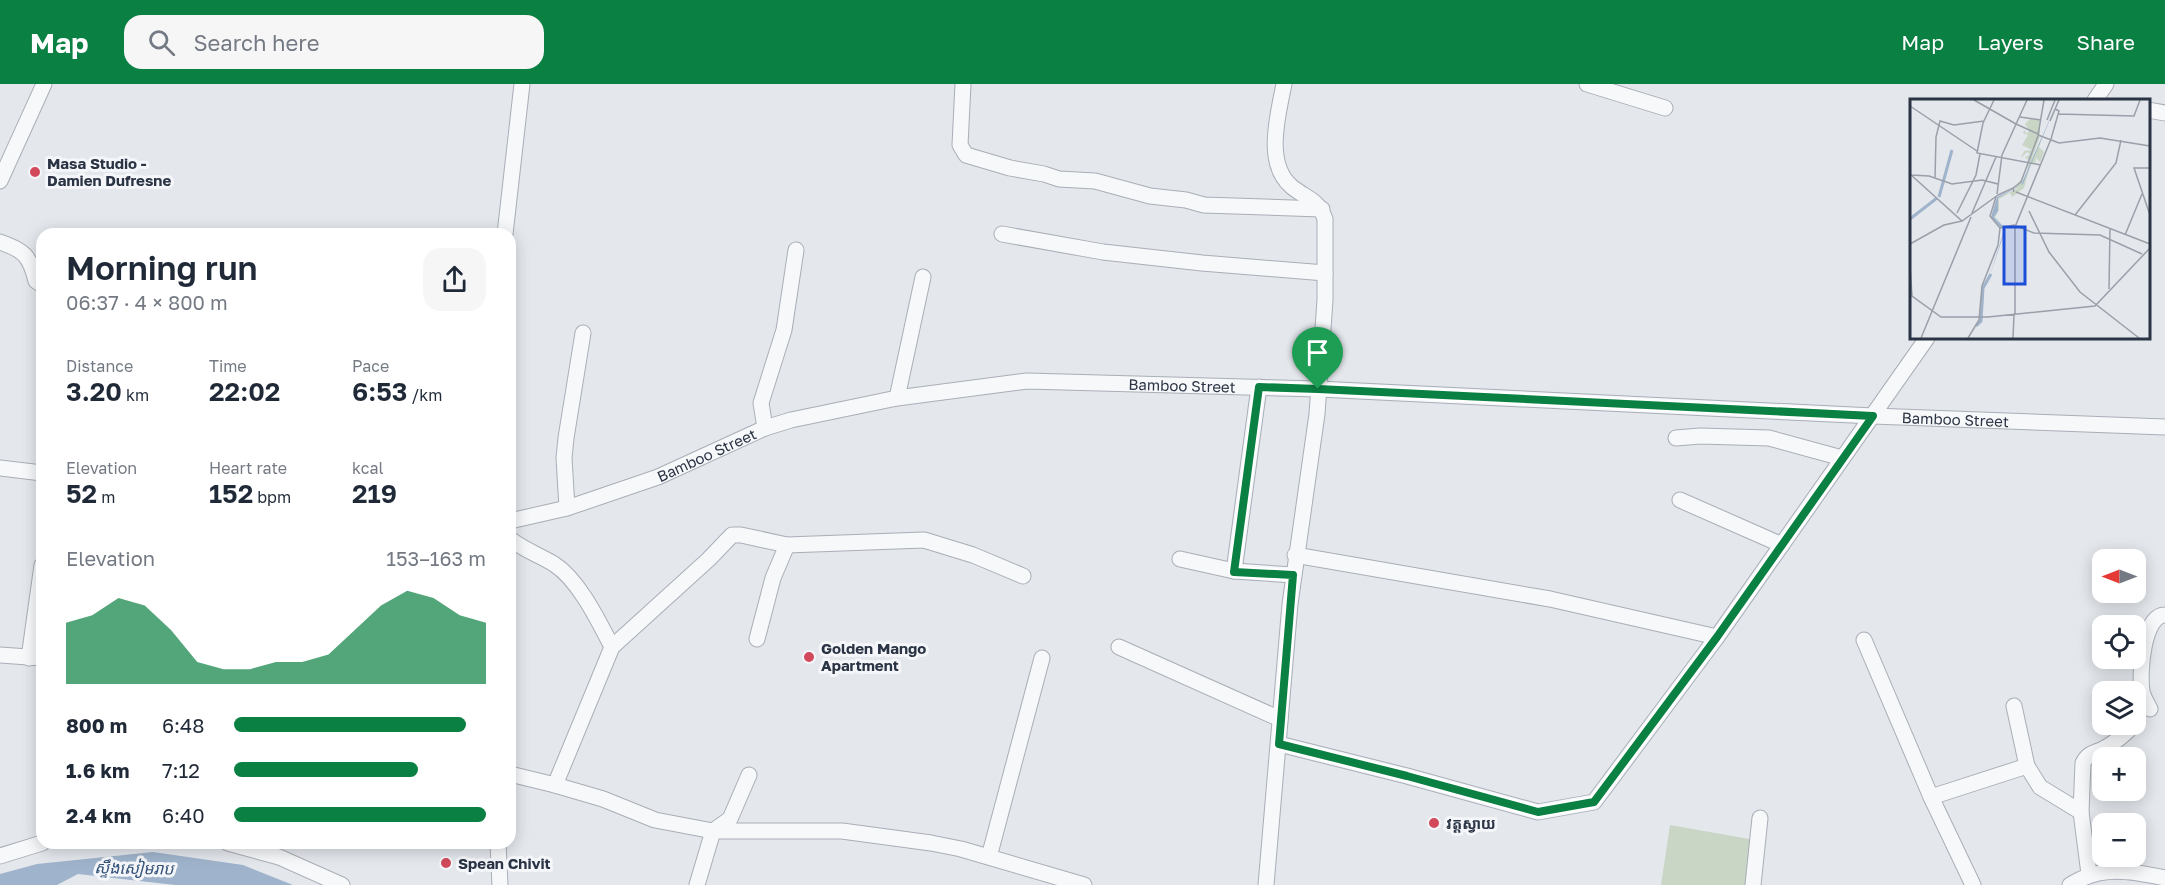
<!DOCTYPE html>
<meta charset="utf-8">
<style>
body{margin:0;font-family:"Golos Text","Noto Sans Khmer",sans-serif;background:#f6f6f7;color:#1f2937;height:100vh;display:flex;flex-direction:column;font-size:22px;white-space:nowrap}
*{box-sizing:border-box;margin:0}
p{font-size:20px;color:#747a83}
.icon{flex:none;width:33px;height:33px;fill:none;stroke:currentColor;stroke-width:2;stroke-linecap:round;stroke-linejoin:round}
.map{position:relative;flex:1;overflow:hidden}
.panel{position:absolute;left:36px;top:144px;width:480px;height:621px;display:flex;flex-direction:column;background:#fff;border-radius:18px;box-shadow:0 3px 15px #0003}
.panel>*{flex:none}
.needle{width:39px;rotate:270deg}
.fabs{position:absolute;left:2092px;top:465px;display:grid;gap:12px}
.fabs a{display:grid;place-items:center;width:54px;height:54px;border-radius:12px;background:#fff;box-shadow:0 3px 15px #0003;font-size:30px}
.pin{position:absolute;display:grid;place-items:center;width:51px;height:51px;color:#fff;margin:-62px -26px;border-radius:50% 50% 50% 0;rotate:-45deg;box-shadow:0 0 6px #0007}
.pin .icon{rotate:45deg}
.round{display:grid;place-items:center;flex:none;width:63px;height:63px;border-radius:18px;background:#f6f6f7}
.head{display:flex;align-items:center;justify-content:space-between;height:102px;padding:0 30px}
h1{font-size:33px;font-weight:600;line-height:45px}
.stats{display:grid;grid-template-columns:repeat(3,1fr);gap:9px;height:102px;padding:6px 30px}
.stats div{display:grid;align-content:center}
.stats b{font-size:26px;font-weight:600}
.stats small{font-size:16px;font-weight:400}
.stats p{font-size:16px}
.chart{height:168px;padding:12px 30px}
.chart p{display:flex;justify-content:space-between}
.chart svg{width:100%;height:108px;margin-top:6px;fill:#0b8043;opacity:.7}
ul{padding:0 30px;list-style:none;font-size:20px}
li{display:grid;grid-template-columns:96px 72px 1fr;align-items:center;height:45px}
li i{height:15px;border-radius:8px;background:#0b8043}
header{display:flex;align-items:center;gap:36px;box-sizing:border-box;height:84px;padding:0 30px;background:#0b8043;color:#fff}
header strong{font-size:28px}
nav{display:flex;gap:33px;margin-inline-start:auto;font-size:21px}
.search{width:420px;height:54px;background:#f6f6f7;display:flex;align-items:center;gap:15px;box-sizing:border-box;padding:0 21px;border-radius:18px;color:#747a83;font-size:22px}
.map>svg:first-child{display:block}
.green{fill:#c9d6c5}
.water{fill:#9fb4cc}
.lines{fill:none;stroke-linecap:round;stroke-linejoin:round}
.minor-casing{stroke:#a9aeb7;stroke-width:17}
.minor{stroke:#f7f8fa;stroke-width:15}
.route-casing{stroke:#fff;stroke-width:12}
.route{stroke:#0b8043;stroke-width:8}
.poi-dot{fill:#d1495b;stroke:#f4f6f9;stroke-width:2}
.labels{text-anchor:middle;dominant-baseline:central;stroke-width:6;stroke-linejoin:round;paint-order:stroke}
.poi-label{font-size:15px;font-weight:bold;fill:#2b3445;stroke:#f4f6f9;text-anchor:start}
.street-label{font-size:15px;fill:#2b3445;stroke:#f4f6f9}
.water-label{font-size:16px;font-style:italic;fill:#34527a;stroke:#f4f6f9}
.inset-river{fill:none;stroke:#9fb4cc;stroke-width:3}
.inset-road{fill:none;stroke:#9a9fa9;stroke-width:1.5}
.view{fill:#1d4ed8;fill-opacity:0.15;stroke:#1d4ed8;stroke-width:3}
.inset-edge{fill:none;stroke:#2b3445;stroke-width:3}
</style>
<header>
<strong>Map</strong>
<div class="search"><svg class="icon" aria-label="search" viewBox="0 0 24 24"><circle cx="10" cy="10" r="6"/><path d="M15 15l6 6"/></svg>Search here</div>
<nav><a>Map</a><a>Layers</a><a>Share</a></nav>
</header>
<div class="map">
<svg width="2165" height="801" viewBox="0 0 2165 801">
<rect width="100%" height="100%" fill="#e4e7ec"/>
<path class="green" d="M 1670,741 L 1766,758 L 1759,801 L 1661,801 Z"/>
<path class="water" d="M 153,768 L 243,781 L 293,801 L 175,801 L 78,790 L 57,801 L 0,801 L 0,790 L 37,780 Z"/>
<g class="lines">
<g class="minor-casing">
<g id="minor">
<path d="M 963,0 L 960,61 L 966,71 L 1010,84 L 1044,90 L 1059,95 L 1095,97 L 1150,112 L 1186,116 L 1204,121 L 1322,125"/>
<path d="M 1587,0 L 1665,24"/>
<path d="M 2095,16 L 2106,0"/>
<path d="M 2148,26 L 2165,29"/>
<path d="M 0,97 L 44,0"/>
<path d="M 505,150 L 522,0"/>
<path d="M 1002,150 L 1103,168 L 1202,179 L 1325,189"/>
<path d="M 0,158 C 24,166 30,172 36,197 L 42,201"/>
<path d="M 897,314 L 923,193"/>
<path d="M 765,344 L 761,319 L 784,246 L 796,166"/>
<path d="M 1676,354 L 1700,352 L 1769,354 L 1842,374"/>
<path d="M 0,384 L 42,389"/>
<path d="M 1680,416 L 1782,461"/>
<path d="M 567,424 L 564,374 L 566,354 L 583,249"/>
<path id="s1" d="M 510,437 L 567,424 L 658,393 L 765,344 L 791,336 L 897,314 L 1027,297 L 1318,305 L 1873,332 L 2165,343"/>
<path d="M 510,455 C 524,466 539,471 554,480 C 579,496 599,538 612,563"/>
<path d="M 1295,471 L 1550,515 L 1717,553"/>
<path d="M 1180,475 L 1234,487 L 1293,491"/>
<path d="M 1234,487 L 1259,303"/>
<path d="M 757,555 L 773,494 L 787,461"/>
<path d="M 1864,556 L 1931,713 L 1973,801"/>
<path d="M 1119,563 L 1280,635"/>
<path d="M 0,571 L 42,574"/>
<path d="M 29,574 L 42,481"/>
<path d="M 2014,622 L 2027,682 L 2040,703 L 2081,728"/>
<path d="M 2150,625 C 2147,619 2143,613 2142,607 C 2139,590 2143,531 2165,531"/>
<path d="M 1279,660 L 1407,692 L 1538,728 L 1594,718 L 1717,553 L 1927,254"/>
<path d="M 510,690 L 555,701 L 603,715 L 655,736 L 713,747 L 842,747 L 931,759 L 961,765 L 1084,801"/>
<path d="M 555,701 L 612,563 L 709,475 L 732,451 L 741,451 L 787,461 L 924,456 L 973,471 L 1023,492"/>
<path d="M 1931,713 L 2027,682"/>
<path d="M 228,759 L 279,773 L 342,801"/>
<path d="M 498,759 L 500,801"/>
<path d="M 0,772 L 42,759"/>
<path d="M 989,773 L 1042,574"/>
<path d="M 2089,790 L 2081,728 L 2083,679 C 2088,669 2094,669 2103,665 C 2113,660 2127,649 2134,640"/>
<path d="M 697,801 L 713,747 L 730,735 L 749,691"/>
<path d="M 1266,801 L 1290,520 L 1317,330 L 1325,216 L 1325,135 C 1318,115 1307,115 1292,103 C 1264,80 1278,31 1284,0"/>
<path d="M 1753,801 L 1760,734"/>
<path d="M 2070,801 C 2101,781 2131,787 2165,794"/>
</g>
</g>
<use href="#minor" class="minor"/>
</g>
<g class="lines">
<g class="route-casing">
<path id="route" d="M 1259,303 L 1318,305 L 1873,332 L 1717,553 L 1594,718 L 1538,728 L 1407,692 L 1279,660 L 1293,491 L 1234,488 Z"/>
</g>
<use href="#route" class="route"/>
</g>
<g class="poi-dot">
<circle cx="35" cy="88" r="6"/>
<circle cx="809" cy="573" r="6"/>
<circle cx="1434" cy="739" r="6"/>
<circle cx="446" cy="779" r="6"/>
</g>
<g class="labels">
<g class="poi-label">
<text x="47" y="79">Masa Studio -<tspan x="47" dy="17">Damien Dufresne</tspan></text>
<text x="821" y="564">Golden Mango<tspan x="821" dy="17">Apartment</tspan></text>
<text x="1446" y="739">វត្តស្វាយ</text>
<text x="458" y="779">Spean Chivit</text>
</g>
<g class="street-label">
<text stroke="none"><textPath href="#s1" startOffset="694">Bamboo Street</textPath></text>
<text stroke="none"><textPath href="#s1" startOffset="1468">Bamboo Street</textPath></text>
<text stroke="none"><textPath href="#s1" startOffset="208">Bamboo Street</textPath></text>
</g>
<g class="water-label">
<text transform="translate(134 784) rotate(1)">ស្ទឹងសៀមរាប</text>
</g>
</g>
<g transform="translate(1910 15)">
<rect width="240" height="240" fill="#e4e7ec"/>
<path d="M 120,20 L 130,21 L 130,37 L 121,63 L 132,37 L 129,48 L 134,53 L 130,63 L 126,59 L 125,65 L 121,64 L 114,89 L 102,98 L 100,94 L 89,100 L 89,111 L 85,118 L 92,125 L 84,118 L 88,99 L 110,88 L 103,90 L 112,79 L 108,76 L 113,80 L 111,86 L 117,75 L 118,60 L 115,59 L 120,55 L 117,53 L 111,59 L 114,52 L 122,51 L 112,46 L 118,36 L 113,34 L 114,31 L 117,35 L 119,31 L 115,25 Z" fill="#c9d6c5"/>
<path d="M 148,1 L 113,85 L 88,99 L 88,112 L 84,118 L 94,128 L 95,132 L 79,179 L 94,132 L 81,118 L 87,98 L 111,86 Z" fill="#9fb4cc"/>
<path class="inset-river" d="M 29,98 L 42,51M 0,120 L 27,99M 66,227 L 71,222 L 73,189 L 81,175"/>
<path class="inset-road" d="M 64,1 L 106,25M 84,1 L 73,24 L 67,54 L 131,66M 134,1 L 128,36 L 149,44 L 190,39 L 240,47M 0,7 L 67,52M 148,15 L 224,17 L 230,1M 110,18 L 131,21M 137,21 L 145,1M 140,22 L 149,1M 106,25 L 128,35M 240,69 L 224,69 L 240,116M 0,75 L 52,122 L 88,96M 1,76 L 19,77 L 42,85 L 72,81 L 88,85M 25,79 L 26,38 L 30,22 L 44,26 L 74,22M 103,89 L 111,83 L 128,37M 106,93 L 240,145M 87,95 L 92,56 L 117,1M 88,96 L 103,89 L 104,93M 119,112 L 139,153 L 170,193 L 229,239M 47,114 L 66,76 L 70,55M 62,114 L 86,58M 165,116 L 206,64 L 211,41M 89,129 L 104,126 L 124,134 L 190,136 L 232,155M 215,136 L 232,95M 0,145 L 34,126 L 52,122M 0,167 L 2,197 L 31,218 L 78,218 L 185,207 L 240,149M 199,190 L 200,129M 105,215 L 105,128 L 141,40 L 149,12 L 145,10M 11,239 L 61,118M 58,239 L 69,221 L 72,187 L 88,146 L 90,129 L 80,117 L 86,98M 103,239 L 104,215"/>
<path class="view" d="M 94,128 L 115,128 L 115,185 L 94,185 Z"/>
<rect width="240" height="240" class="inset-edge"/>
</g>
</svg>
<div class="fabs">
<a><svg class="needle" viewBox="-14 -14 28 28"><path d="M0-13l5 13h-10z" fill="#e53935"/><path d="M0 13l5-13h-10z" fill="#747a83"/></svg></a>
<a><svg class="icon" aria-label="locate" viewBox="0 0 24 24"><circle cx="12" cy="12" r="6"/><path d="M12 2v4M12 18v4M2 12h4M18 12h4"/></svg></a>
<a><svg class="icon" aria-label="layers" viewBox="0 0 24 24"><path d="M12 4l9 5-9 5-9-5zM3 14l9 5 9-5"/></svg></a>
<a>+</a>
<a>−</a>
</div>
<div class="pin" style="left:1318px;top:305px;background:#1e9e55"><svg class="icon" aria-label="arrive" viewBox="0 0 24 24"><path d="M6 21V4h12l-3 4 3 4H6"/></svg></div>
<section class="panel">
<div class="head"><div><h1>Morning run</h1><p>06:37 · 4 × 800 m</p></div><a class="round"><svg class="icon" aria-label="share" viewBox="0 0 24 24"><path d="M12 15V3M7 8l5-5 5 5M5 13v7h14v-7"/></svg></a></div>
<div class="stats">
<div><p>Distance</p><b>3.20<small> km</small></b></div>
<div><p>Time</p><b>22:02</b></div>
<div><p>Pace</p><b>6:53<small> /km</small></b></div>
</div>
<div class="stats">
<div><p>Elevation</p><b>52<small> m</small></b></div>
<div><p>Heart rate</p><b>152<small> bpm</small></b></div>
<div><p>kcal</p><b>219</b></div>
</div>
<div class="chart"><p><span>Elevation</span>153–163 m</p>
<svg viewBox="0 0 160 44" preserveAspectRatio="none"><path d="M0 44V19L10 16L20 9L30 12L40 22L50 35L60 38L70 38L80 35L90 35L100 32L110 22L120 12L130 6L140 9L150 16L160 19V44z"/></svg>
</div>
<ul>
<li><b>800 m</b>6:48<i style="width:92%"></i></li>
<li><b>1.6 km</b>7:12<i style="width:73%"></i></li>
<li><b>2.4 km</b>6:40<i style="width:100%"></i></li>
</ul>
</section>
</div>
